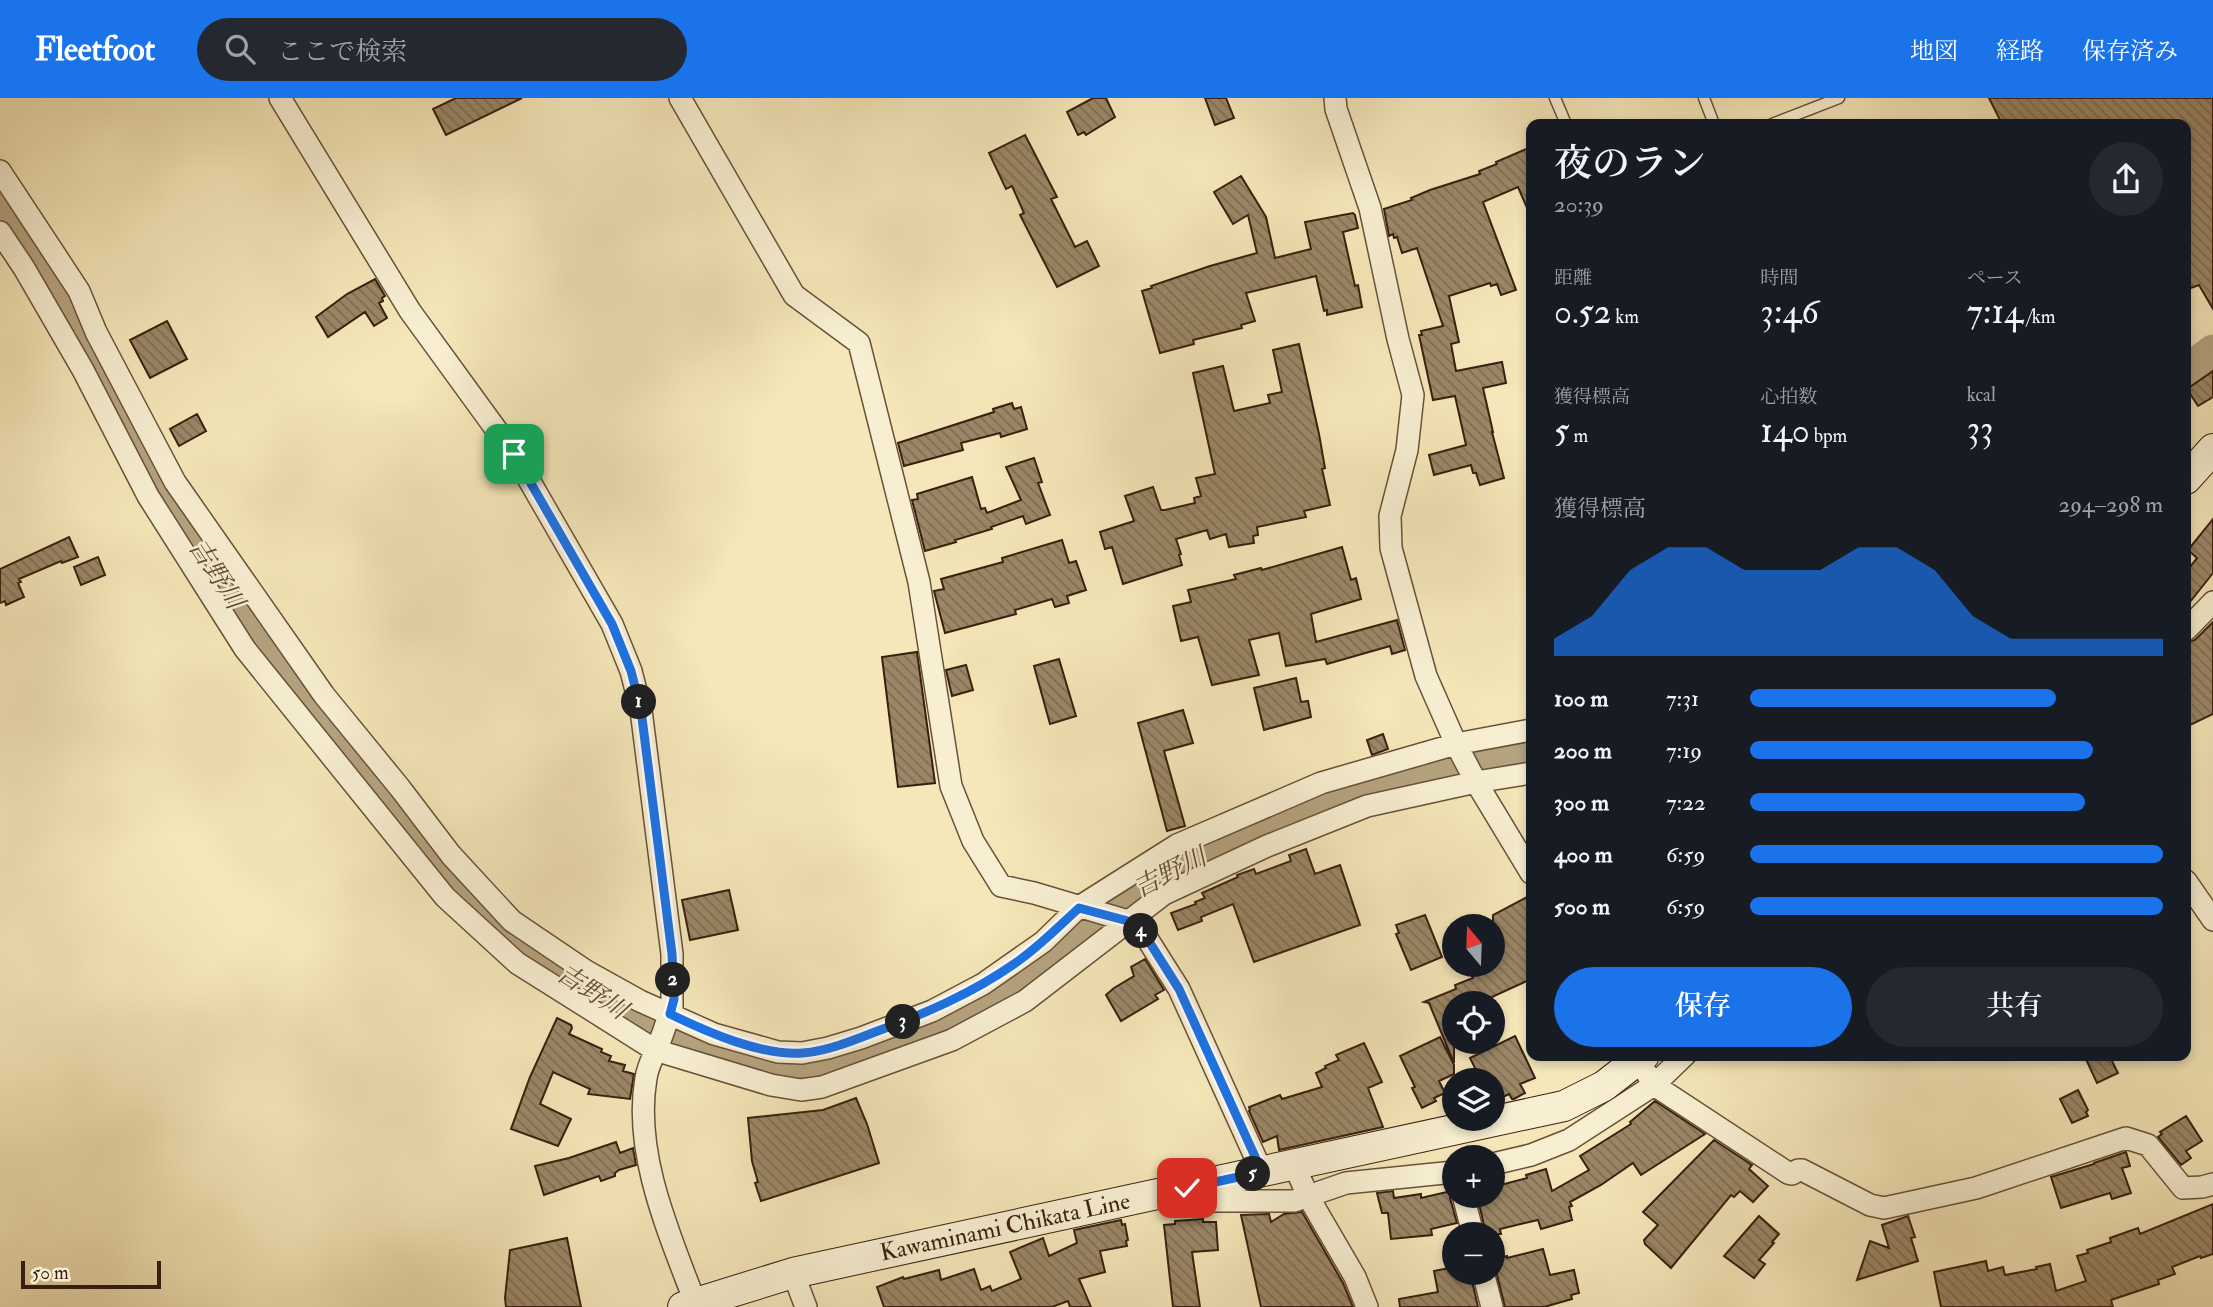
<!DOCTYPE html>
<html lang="ja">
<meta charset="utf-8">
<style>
body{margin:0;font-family:"IM FELL Double Pica","Noto Serif JP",serif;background:#242831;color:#f1f3f6;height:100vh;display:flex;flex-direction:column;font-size:26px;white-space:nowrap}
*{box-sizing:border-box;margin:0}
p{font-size:23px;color:#9ea1a6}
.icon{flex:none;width:38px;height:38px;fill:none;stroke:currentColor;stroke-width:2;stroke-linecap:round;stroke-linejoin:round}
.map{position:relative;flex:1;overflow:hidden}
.details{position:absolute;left:1526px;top:21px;width:665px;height:942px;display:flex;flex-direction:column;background:#171b24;border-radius:14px;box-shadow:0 4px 10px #0003}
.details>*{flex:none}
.needle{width:46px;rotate:341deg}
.controls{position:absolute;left:1442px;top:816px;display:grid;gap:14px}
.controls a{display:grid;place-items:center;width:63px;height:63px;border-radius:50%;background:#171b24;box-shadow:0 4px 10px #0003;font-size:35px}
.scale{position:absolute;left:21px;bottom:18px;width:140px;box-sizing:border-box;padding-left:7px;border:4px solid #391f0e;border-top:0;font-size:19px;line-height:24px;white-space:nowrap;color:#391f0e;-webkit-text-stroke:5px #f8efd2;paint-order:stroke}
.pin{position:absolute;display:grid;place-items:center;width:60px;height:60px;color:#fff;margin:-30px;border-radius:14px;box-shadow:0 4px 10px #0006}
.km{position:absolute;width:35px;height:35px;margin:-18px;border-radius:50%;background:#222;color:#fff;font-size:19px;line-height:35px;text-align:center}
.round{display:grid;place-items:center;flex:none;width:74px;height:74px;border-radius:37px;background:#242831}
.overview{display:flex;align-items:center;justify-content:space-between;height:119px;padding:0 28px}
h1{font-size:38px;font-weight:600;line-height:52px}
.figures{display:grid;grid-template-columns:repeat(3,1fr);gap:10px;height:119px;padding:7px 28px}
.figures div{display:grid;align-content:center}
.figures b{font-size:35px;font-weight:600}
.figures small{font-size:19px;font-weight:400}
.figures p{font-size:19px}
.chart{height:196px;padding:14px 28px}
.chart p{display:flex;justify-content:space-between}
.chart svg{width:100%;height:126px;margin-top:7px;fill:#1a73e8;opacity:.7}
.cta{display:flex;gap:14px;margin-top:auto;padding:14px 28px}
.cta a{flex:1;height:80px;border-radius:42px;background:#1a73e8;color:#fff;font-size:28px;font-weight:600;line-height:80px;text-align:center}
.cta a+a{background:#242831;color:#f1f3f6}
ul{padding:0 28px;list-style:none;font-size:23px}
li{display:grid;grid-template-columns:112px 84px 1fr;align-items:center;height:52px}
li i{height:18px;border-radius:9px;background:#1a73e8}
header{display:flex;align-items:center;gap:42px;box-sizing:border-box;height:98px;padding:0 35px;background:#1a73e8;color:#fff}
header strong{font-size:33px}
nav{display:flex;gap:38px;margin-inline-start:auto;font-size:24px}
.search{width:490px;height:63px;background:#242831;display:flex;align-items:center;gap:18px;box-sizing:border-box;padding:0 24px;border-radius:38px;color:#9ea1a6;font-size:26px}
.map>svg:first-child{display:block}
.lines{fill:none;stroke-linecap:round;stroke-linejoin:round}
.river{stroke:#b5a37f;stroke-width:33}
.building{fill:url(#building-back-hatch);stroke:#391f0e;stroke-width:2}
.service-casing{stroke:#685139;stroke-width:13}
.minor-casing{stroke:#685139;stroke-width:24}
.secondary-casing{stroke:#391f0e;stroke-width:32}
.service{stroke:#f8efd2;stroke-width:10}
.minor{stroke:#f8efd2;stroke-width:21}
.secondary{stroke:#f8efd2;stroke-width:30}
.route-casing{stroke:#fff;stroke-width:14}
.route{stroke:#1a73e8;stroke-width:9}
.labels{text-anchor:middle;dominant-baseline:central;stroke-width:5;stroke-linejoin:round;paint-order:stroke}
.street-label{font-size:24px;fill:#391f0e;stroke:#f8efd2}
.water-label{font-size:26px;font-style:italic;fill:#644d36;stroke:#f8efd2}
</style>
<header>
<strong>Fleetfoot</strong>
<div class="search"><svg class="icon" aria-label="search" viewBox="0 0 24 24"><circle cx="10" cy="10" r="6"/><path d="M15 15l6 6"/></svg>ここで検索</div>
<nav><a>地図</a><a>経路</a><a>保存済み</a></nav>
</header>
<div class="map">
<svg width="2213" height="1209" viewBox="0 0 2213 1209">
<defs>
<pattern id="building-back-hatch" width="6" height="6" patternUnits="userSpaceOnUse" patternTransform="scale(1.75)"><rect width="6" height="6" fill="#9b8767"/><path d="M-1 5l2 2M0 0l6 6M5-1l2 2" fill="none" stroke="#7f6e53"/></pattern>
</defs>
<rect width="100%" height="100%" fill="#f5e7b9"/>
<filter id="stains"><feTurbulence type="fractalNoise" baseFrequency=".00286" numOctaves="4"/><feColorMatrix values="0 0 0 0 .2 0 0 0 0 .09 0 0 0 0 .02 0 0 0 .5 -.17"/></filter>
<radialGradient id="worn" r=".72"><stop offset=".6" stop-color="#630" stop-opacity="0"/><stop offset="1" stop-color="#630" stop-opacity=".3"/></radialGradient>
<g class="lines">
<path class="river" d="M 0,111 L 74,222 L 163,393 L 238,512 L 383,699 L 476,810 L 498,832 L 634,922 L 720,956 L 793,976 L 817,971 L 901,941 L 982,906 L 1028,880 L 1116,803 L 1153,780 L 1239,740 L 1370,687 L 1444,669 L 1531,655
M 2186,273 L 2213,253"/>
</g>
<path class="building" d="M 456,0 L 522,0 L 446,37 L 433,11 Z
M 1093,0 L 1106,0 L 1115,19 L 1086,37 L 1084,34 L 1078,37 L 1067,14 Z
M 1205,0 L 1226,0 L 1234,20 L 1215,27 Z
M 1989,0 L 2213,0 L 2213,211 L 2199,187 L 2191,190 L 2186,179 L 2186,26 L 2002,26 Z
M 1025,37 L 1057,99 L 1051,101 L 1075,149 L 1087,143 L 1099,168 L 1057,189 L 1020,117 L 1024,115 L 1012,88 L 1006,91 L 989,55 Z
M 1531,49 L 1531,119 L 1518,89 L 1483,104 L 1516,192 L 1501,197 L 1497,186 L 1491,188 L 1490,185 L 1449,198 L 1459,244 L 1451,246 L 1456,273 L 1502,264 L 1506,285 L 1483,290 L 1493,334 L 1492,334 L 1504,380 L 1480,387 L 1476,375 L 1473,375 L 1471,367 L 1434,377 L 1429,357 L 1466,347 L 1455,298 L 1433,302 L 1419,237 L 1422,237 L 1421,233 L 1443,228 L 1417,150 L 1402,155 L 1397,139 L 1394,140 L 1393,136 L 1389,138 L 1384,111 L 1412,102 L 1411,100 L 1430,92 L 1480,76 L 1479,73 L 1497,66 L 1496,64 Z
M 1241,78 L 1266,119 L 1275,160 L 1311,151 L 1305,124 L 1353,115 L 1355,117 L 1358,130 L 1343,134 L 1355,188 L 1358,187 L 1362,209 L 1327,217 L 1327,212 L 1324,213 L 1316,178 L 1246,195 L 1255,223 L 1241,227 L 1242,230 L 1193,242 L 1194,246 L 1160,255 L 1142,193 L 1152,190 L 1151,188 L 1210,168 L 1257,155 L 1248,117 L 1233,126 L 1214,94 Z
M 375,181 L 385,198 L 382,200 L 383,203 L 379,205 L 387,220 L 374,228 L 365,214 L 328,239 L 316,219 L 347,196 Z
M 167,223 L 187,261 L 150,280 L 130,242 Z
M 1299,246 L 1319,336 L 1325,370 L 1322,371 L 1330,407 L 1304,413 L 1306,419 L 1257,429 L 1258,437 L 1253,438 L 1254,445 L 1229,449 L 1226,436 L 1210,441 L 1207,432 L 1176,441 L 1181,456 L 1179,457 L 1182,467 L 1123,486 L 1112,449 L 1105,451 L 1100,434 L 1134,423 L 1125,398 L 1153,389 L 1161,412 L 1165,412 L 1195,405 L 1194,400 L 1201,398 L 1196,380 L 1215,376 L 1193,275 L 1223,268 L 1234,313 L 1270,305 L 1268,297 L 1282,294 L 1273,252 Z
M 2213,273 L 2213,299 L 2198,308 L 2187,291 Z
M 1012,305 L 1014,311 L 1021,309 L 1027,331 L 1001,339 L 1000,335 L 961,345 L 963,352 L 904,368 L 898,345 L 994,314 L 993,311 Z
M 197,316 L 206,333 L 179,348 L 170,331 Z
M 1034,360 L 1042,384 L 1038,385 L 1050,417 L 1026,426 L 1023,418 L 991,429 L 992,431 L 955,442 L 956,444 L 925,453 L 912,402 L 918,401 L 917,396 L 972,379 L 981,411 L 985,410 L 987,415 L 1021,402 L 1006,369 Z
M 2213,421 L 2213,475 L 2186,509 L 2186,474 L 2197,460 L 2188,452 Z
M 69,439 L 78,459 L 62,465 L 61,463 L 19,481 L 21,484 L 18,485 L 24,499 L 6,507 L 5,503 L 0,505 L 0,471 Z
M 1062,442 L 1069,465 L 1076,463 L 1086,492 L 1067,498 L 1069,505 L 1055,509 L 1052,501 L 1015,512 L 1016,516 L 945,535 L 934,493 L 944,491 L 941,481 L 1003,464 L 1002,460 Z
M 1342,449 L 1351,482 L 1356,480 L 1361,501 L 1311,516 L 1316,544 L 1397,522 L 1405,552 L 1392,556 L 1390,548 L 1327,566 L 1325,561 L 1286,568 L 1279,535 L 1249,542 L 1259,577 L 1212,587 L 1198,539 L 1181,543 L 1173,508 L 1191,504 L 1188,492 L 1236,481 L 1234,477 L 1261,470 L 1262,472 Z
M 98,459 L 105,477 L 81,487 L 74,469 Z
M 2213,524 L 2213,616 L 2186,629 L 2186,564 L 2189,562 L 2186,556 L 2186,545 L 2195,542 Z
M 917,554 L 935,685 L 898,689 L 882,559 Z
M 1059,561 L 1076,618 L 1050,626 L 1034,568 Z
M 966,567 L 973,592 L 952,598 L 946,572 Z
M 1296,580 L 1301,604 L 1308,603 L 1311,619 L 1264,632 L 1254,590 Z
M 1183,612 L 1193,645 L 1164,653 L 1185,728 L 1167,733 L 1138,625 Z
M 1383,636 L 1388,651 L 1372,657 L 1367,642 Z
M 1306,751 L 1315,776 L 1340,767 L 1360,827 L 1254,864 L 1233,806 L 1201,819 L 1202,823 L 1178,832 L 1171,815 L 1196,806 L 1195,804 L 1205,800 L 1202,795 L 1238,779 L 1237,777 L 1254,771 L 1256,776 L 1291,763 L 1289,757 Z
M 729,792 L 738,832 L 690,842 L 682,802 Z
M 1531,797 L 1531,881 L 1479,905 L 1454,905 L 1454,965 L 1429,905 L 1424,904 L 1456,891 L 1455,887 L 1473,880 L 1466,866 L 1493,866 L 1493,817 Z
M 1425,817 L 1442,859 L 1411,872 L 1396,836 L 1399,835 L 1396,827 Z
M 1145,861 L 1164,892 L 1155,897 L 1158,901 L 1121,923 L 1106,897 L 1114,890 L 1134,878 L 1131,869 Z
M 557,920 L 571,927 L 572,930 L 569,936 L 602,951 L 601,954 L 611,958 L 609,963 L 625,967 L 623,973 L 634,976 L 630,1001 L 588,996 L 590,991 L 553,974 L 540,1006 L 571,1021 L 558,1048 L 511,1031 L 530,979 Z
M 1515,938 L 1535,980 L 1520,986 L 1525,995 L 1514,1001 L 1512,1001 L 1509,996 L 1493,1004 L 1493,982 L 1481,982 L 1470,960 Z
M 1440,939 L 1454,967 L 1454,976 L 1439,983 L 1445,995 L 1434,1000 L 1436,1003 L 1422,1010 L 1412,990 L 1415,989 L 1400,958 Z
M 1364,945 L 1382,984 L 1368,990 L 1383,1029 L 1279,1052 L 1277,1038 L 1263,1044 L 1249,1013 L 1250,1012 L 1249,1009 L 1280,997 L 1282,1001 L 1322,989 L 1316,975 L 1326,970 L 1325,968 L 1339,962 L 1336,957 Z
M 2084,957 L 2109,957 L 2118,975 L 2097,985 Z
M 2078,992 L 2088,1012 L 2086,1014 L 2088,1018 L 2072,1025 L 2060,1001 Z
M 856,1000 L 867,1026 L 879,1065 L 761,1103 L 755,1085 L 758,1084 L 752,1063 L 748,1020 L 823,1012 Z
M 1655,1003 L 1705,1036 L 1641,1077 L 1633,1065 L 1601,1087 L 1570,1104 L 1572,1108 L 1569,1109 L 1572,1122 L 1541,1131 L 1538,1122 L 1500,1131 L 1501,1136 L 1486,1136 L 1477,1097 L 1493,1097 L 1493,1089 L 1527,1080 L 1526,1077 L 1546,1071 L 1552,1093 L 1589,1072 L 1580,1058 L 1631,1026 L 1630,1024 Z
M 2186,1018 L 2202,1043 L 2186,1053 L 2191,1060 L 2181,1067 L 2158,1039 L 2162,1036 L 2160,1034 Z
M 1714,1042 L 1752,1067 L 1749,1071 L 1768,1088 L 1753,1104 L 1740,1093 L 1734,1099 L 1731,1097 L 1671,1170 L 1645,1146 L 1644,1142 L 1658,1127 L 1643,1114 Z
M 616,1044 L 620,1055 L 633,1050 L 636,1067 L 619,1072 L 615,1075 L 615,1078 L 601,1083 L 599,1078 L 544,1097 L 535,1068 L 569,1060 Z
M 2126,1054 L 2130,1068 L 2122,1070 L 2131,1095 L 2112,1101 L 2110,1095 L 2061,1110 L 2051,1079 L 2094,1066 L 2094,1065 Z
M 1393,1093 L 1394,1100 L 1421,1096 L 1421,1100 L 1451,1093 L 1450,1100 L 1457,1125 L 1431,1131 L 1432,1137 L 1391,1141 L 1388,1115 L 1382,1115 L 1377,1095 Z
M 2213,1106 L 2213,1156 L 2201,1160 L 2200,1158 L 2172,1169 L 2175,1176 L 2158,1182 L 2159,1186 L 2111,1202 L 2113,1209 L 1941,1209 L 1934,1174 L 1986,1163 L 1988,1173 L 2003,1169 L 2005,1177 L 2037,1171 L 2036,1169 L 2050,1166 L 2056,1193 L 2086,1183 L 2077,1158 L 2088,1155 L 2087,1152 L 2111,1144 L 2110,1140 L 2138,1130 L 2140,1136 Z
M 1302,1114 L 1343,1185 L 1353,1209 L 1261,1209 L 1241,1117 L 1269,1116 L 1271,1124 L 1284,1116 Z
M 1759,1118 L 1779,1136 L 1772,1144 L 1774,1145 L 1759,1162 L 1765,1166 L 1754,1180 L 1724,1158 Z
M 1908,1118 L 1915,1139 L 1911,1140 L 1918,1163 L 1857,1182 L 1870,1143 L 1889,1150 L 1882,1127 Z
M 1203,1121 L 1203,1124 L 1216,1124 L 1218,1152 L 1192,1154 L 1200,1209 L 1173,1209 L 1164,1127 L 1175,1126 L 1175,1123 Z
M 1121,1122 L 1122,1127 L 1125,1126 L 1128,1142 L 1126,1143 L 1127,1148 L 1100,1153 L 1105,1174 L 1079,1181 L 1091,1209 L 1070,1209 L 1068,1203 L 1052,1209 L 884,1209 L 877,1189 L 903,1179 L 904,1181 L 939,1172 L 941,1182 L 974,1171 L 981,1192 L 990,1188 L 992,1193 L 1021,1181 L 1010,1154 L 1043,1140 L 1049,1158 L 1077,1145 L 1074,1132 Z
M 567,1140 L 581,1209 L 506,1209 L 505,1200 L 510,1152 Z
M 1543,1151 L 1550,1177 L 1574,1172 L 1579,1195 L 1571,1197 L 1572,1201 L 1544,1209 L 1505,1209 L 1493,1161 L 1507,1158 L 1507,1160 Z
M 1454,1169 L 1454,1174 L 1470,1174 L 1478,1209 L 1400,1209 L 1399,1201 L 1438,1194 L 1434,1173 Z"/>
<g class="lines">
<g class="service-casing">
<path id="service" d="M 1555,0 L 1566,26
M 1704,0 L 1714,26
M 1772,26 L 1839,0"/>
</g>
<g class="minor-casing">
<path id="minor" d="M 280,0 L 410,213 L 514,356 L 612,526 L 631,573 L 641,612 L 672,856 L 672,910 C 667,921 664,934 659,945 C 654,957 648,967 646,980 C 633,1055 669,1135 695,1204
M 680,0 L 794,197 L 859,245 L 919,484 L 951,688 L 973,743 L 1001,788 L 1034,795 L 1128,823 L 1143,834 L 1179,891 L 1262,1074
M 1335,0 L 1336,11 L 1370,110 L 1398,241 L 1413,297 L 1407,352 L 1390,418 L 1391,450 L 1426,578 L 1456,646 L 1476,684 L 1531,775
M 0,73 L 79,193 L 96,234 L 175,384 L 324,597 L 400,690 L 451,757 L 512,823 L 586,873 L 640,903 L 714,936 L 778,954 L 802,955 L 828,950 L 861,940 L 932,913 L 983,886 L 1043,844 L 1079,809 L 1177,747 L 1321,685 L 1456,646 L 1531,632
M 0,134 L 24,170 L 83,272 L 148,398 L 245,551 L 445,799 L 517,865 L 655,952 L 771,987 L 801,992 L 822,989 L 952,942 L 1025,903 L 1164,796 L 1267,748 L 1367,708 L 1476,684 L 1531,675
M 2186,532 L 2213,504
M 2186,783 L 2213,822
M 1635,957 L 1654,987 L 1788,1075 L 1792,1076 L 1798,1072 L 1802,1072 L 1870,1107 L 1884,1110 L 1976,1090 L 2126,1040 L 2148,1047 L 2183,1090 L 2202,1089 L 2213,1086
M 1493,1066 L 1531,1057 L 1569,1042 L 1654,987 L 1685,957
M 1294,1067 L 1309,1100 L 1355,1179 L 1367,1209
M 1187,1090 L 1211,1103 L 1294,1103 L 1346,1085 L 1454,1074
M 1463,1097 L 1473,1136
M 1483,1174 L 1492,1209
M 793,1175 L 806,1209"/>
</g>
<g class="secondary-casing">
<path id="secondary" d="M 2186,381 L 2213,351
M 683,1209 L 793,1175 L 1564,1008 L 1604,988 L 1644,957"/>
</g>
<use href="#service" class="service"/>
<use href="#minor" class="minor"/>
<use href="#secondary" class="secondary"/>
</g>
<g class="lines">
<g class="route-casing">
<path id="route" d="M 514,356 L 612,526 L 631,573 L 641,612 L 672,856 L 674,901 L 670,916 C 707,934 761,958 803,955 C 827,953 852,943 875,934 C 924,916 971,896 1014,866 C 1038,850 1058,829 1079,810 L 1128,823 L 1143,834 L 1179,891 L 1262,1074 L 1187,1090"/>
</g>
<use href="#route" class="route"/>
</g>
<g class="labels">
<g class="street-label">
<text transform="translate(1005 1129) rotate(-12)">Kawaminami Chikata Line</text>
</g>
<g class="water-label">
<text transform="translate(216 476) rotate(57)">吉野川</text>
<text transform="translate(1170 775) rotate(-27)">吉野川</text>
<text transform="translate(592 894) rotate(33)">吉野川</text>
</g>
</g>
<rect width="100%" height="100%" filter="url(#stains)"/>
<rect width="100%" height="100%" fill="url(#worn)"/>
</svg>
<div class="controls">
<a><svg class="needle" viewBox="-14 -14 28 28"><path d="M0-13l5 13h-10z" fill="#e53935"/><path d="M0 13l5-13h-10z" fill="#9ea1a6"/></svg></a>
<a><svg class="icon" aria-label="locate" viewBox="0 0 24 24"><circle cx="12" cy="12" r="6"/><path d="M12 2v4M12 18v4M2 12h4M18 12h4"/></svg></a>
<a><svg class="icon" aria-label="layers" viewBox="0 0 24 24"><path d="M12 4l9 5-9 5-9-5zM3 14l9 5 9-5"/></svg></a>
<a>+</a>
<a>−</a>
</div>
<div class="scale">50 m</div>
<div class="pin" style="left:514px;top:356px;background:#1e9e55"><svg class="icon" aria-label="arrive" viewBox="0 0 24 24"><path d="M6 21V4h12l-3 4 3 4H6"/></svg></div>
<div class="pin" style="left:1187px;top:1090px;background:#d93025"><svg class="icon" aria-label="check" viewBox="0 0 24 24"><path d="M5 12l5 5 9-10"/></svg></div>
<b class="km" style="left:639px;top:604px">1</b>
<b class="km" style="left:673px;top:882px">2</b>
<b class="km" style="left:903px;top:924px">3</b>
<b class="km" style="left:1141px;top:833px">4</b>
<b class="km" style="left:1253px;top:1076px">5</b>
<section class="details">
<div class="overview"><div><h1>夜のラン</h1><p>20:39</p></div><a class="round"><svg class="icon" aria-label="share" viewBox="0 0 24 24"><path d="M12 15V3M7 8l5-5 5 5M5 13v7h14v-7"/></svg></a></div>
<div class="figures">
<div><p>距離</p><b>0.52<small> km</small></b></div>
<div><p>時間</p><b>3:46</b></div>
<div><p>ペース</p><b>7:14<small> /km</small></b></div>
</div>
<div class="figures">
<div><p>獲得標高</p><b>5<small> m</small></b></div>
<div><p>心拍数</p><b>140<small> bpm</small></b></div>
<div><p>kcal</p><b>33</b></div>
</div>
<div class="chart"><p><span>獲得標高</span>294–298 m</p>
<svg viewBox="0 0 160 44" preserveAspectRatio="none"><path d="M0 44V38L10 30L20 14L30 6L40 6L50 14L60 14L70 14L80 6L90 6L100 14L110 30L120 38L130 38L140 38L150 38L160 38V44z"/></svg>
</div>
<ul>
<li><b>100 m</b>7:31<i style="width:74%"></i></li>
<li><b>200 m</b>7:19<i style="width:83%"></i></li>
<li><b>300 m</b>7:22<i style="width:81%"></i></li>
<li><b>400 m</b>6:59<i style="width:100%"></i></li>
<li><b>500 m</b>6:59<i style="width:100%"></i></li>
</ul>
<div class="cta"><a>保存</a><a>共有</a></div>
</section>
</div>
